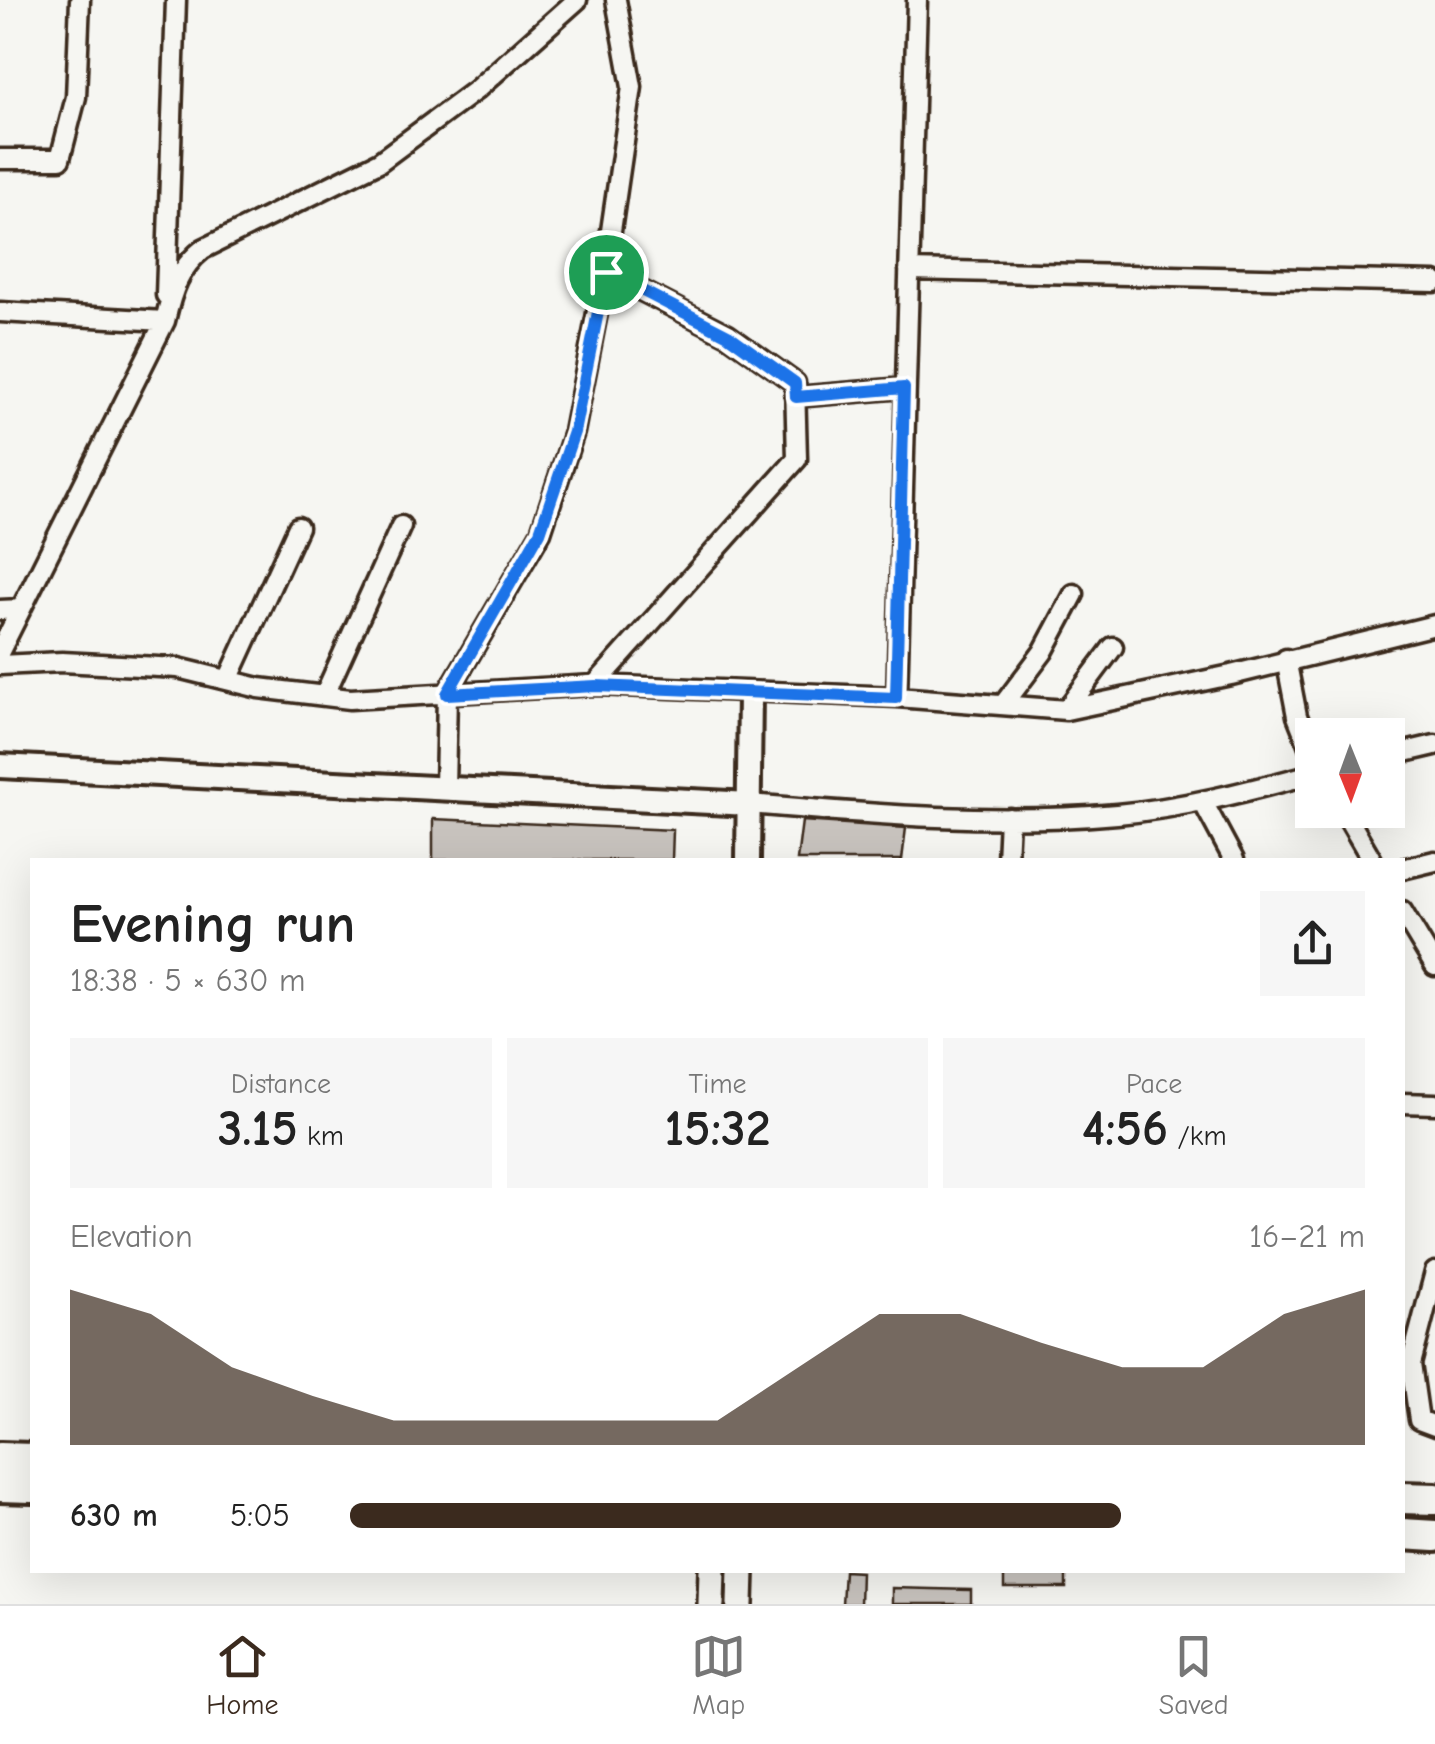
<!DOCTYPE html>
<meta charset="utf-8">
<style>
body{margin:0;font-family:"Comic Neue",sans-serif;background:#f6f6f6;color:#222;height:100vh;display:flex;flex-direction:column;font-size:38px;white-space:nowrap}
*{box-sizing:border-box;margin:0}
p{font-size:32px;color:#767676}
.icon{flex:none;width:55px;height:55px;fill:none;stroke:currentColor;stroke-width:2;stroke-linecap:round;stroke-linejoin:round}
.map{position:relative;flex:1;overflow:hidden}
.panel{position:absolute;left:30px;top:858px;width:1375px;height:715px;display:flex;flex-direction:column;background:#fff;border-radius:0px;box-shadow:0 10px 40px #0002}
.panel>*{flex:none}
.needle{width:65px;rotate:179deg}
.fabs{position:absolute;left:1295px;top:718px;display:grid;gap:20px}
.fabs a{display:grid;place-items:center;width:110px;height:110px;border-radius:0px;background:#fff;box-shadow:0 10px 40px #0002;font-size:50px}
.pin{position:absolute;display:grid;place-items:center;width:85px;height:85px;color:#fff;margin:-42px;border:5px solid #fff;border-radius:50%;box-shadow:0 2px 10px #0007}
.round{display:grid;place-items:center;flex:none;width:105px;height:105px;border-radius:0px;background:#f6f6f6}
.head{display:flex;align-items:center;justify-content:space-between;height:170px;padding:0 40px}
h1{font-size:55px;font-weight:800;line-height:75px}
.stats{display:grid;grid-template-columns:repeat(3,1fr);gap:15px;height:170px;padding:10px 40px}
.stats div{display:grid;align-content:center;border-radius:0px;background:#f6f6f6;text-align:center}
.stats b{font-size:50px;font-weight:800}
.stats small{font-size:28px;font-weight:400}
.stats p{font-size:28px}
.chart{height:280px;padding:20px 40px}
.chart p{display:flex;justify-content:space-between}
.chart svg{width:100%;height:180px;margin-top:10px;fill:#3b2a1e;opacity:.7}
ul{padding:0 40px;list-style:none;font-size:32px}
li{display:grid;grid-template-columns:160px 120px 1fr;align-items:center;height:75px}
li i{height:25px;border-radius:12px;background:#3b2a1e}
.tabs{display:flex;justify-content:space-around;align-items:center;height:140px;border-top:2px solid #e0e0e0;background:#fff;font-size:28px;color:#767676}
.tabs a{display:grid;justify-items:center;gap:5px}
.tabs .on{color:#3b2a1e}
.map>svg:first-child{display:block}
.building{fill:#c8c3be;stroke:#3b2a1e;stroke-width:2.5}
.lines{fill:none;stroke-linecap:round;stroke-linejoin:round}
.minor-casing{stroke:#3b2a1e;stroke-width:25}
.tertiary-casing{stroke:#3b2a1e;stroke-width:30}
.secondary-casing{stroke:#3b2a1e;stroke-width:32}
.trunk-casing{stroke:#3b2a1e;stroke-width:38}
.minor{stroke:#f6f6f2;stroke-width:18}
.tertiary{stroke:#f6f6f2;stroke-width:22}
.secondary{stroke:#f6f6f2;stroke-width:25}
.trunk{stroke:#f6f6f2;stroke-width:30}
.route-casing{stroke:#fff;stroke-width:20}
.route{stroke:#1a73e8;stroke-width:12}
</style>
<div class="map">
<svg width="1435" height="1604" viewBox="0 0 1435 1604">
<rect width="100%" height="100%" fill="#f6f6f2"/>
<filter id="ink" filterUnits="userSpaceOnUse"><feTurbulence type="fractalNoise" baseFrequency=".01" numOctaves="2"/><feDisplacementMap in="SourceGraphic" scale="20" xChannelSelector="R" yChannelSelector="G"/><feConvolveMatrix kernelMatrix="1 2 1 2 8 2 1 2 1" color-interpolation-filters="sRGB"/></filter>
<g filter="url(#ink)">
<path class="building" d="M 433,819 L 673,830 L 672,860 L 433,860 Z
M 802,821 L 906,828 L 902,860 L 797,860 Z
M 1004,1570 L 1066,1570 L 1066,1588 L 1004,1588 Z
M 844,1571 L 861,1572 L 860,1604 L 842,1604 Z
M 892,1588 L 971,1590 L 971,1604 L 892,1604 Z"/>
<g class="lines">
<g class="minor-casing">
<path id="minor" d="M 0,159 L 60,159 L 76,97 L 80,0
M 909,270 L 1435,282
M 166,295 L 176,0
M 0,312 L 165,321
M 795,397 L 904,388
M 0,610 L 21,609
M 0,651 L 165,321 C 172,291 179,268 203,249 L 379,162 L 476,90 L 577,0
M 1286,659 L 1297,716 L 1312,754
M 0,665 L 62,662 L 178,668 L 259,688 L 350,699 L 595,685 L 897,697 L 1066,710 L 1231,675 L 1435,625
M 228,680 L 298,527
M 595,685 L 797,459 L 795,383 L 728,335 L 605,272
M 324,696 L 401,526
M 897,697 L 917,0
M 1003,705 L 1043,652 L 1074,594
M 1066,710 L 1113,647
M 1388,756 L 1435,745
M 445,788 L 447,694 L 541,532 L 574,432 L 605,272 L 632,87 L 616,0
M 1203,802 L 1234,860
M 750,804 C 870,814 996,825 1117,814 C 1184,808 1248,791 1312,774
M 1343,810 L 1372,860
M 1007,860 L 1009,818
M 1402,869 L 1435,861
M 1402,911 L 1435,966
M 1402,1103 L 1435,1104
M 1435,1272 L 1411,1364 L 1419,1420 L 1435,1426"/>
</g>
<g class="tertiary-casing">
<path id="tertiary" d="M 0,766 L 750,804
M 748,860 L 750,694"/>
</g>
<g class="secondary-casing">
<path id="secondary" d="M 711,1604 L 712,1570
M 740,1604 L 741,1570"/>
</g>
<g class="trunk-casing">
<path id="trunk" d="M 0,1458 L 32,1459
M 0,1486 L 32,1487
M 1402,1498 L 1435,1499
M 1402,1534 L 1435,1536"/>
</g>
<use href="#minor" class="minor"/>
<use href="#tertiary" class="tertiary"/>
<use href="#secondary" class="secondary"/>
<use href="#trunk" class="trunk"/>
</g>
</g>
<g class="lines" filter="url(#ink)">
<g class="route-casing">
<path id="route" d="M 606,272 L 728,335 L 795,383 L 796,397 L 904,388 L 896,698 L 596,686 L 447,694 L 540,532 L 574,432 Z"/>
</g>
<use href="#route" class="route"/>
</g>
</svg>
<div class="fabs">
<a><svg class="needle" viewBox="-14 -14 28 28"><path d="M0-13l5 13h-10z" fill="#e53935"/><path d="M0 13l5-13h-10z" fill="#767676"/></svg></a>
</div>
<div class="pin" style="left:606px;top:272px;background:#1e9e55"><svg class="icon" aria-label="arrive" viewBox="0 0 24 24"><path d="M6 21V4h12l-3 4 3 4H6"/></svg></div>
<section class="panel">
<div class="head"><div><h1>Evening run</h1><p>18:38 · 5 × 630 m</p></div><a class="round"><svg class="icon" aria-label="share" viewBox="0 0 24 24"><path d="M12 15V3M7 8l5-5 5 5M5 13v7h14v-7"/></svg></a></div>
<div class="stats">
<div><p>Distance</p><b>3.15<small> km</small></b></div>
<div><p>Time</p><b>15:32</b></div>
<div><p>Pace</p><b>4:56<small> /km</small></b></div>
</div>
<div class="chart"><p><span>Elevation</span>16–21 m</p>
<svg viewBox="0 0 160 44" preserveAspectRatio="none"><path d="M0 44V6L10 12L20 25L30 32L40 38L50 38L60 38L70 38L80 38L90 25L100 12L110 12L120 19L130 25L140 25L150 12L160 6V44z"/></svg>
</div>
<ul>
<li><b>630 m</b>5:05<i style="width:76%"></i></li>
</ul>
</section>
</div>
<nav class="tabs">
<a class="on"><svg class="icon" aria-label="home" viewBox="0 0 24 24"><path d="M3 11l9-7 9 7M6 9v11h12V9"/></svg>Home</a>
<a><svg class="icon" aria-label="map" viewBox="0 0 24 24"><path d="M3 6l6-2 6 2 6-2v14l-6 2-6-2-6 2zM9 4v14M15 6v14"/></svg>Map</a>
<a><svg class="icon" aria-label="saved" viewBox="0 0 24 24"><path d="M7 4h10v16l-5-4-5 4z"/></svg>Saved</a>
</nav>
